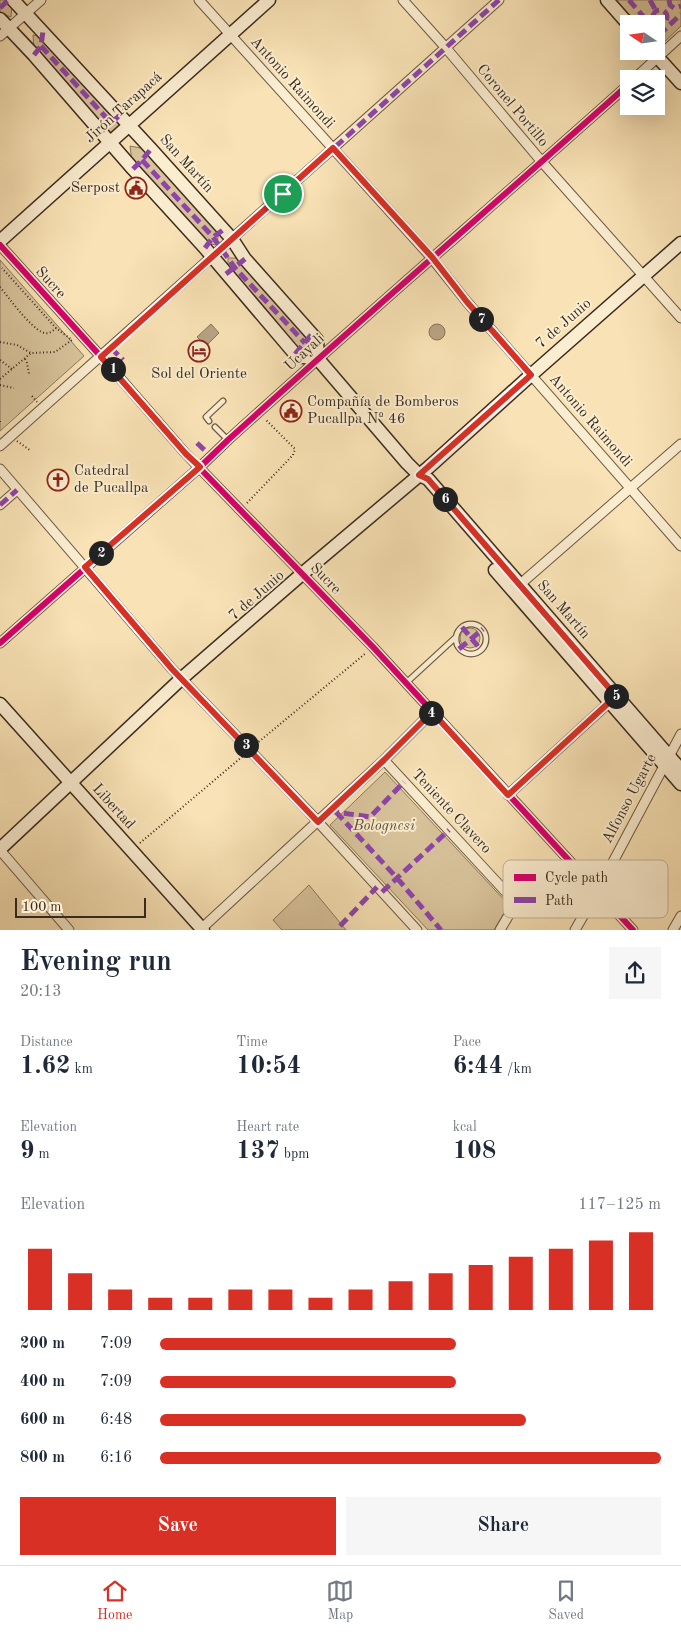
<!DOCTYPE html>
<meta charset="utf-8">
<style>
body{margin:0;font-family:"Old Standard TT",serif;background:#f6f6f7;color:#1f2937;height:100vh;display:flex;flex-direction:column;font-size:19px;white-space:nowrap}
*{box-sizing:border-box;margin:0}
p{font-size:16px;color:#747a83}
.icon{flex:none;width:28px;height:28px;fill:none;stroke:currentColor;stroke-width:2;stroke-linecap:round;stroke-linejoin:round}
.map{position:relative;height:930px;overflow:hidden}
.side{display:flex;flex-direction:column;background:#fff;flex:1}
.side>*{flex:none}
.needle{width:32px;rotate:283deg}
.controls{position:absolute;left:620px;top:15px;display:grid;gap:10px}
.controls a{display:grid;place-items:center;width:45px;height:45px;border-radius:0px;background:#fff;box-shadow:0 5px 20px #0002;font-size:25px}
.scale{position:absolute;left:15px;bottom:12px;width:131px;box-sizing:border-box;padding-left:5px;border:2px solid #3b2b1f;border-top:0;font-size:14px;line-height:18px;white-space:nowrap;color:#3b2b1f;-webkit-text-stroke:4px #fbedd0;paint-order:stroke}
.pin{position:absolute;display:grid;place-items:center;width:42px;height:42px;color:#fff;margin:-21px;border:2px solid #fff;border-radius:50%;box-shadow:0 1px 5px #0007}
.km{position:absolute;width:25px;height:25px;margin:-12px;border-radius:50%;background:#222;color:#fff;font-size:14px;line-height:25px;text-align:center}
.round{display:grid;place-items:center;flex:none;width:52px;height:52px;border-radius:0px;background:#f6f6f7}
.overview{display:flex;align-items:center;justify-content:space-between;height:85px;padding:0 20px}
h1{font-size:28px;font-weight:600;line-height:38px}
.metrics{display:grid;grid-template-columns:repeat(3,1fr);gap:8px;height:85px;padding:5px 20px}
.metrics div{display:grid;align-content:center}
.metrics b{font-size:25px;font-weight:600}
.metrics small{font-size:14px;font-weight:400}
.metrics p{font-size:14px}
.chart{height:140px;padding:10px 20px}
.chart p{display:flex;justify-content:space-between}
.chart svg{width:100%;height:90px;margin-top:5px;stroke:#d93025;stroke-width:6}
.button{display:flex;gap:10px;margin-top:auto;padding:10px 20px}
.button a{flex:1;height:58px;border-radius:0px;background:#d93025;color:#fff;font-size:20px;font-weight:600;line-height:58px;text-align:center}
.button a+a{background:#f6f6f7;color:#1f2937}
ul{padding:0 20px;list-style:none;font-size:16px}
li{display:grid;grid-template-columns:80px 60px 1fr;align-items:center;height:38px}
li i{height:12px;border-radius:6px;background:#d93025}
.tabs{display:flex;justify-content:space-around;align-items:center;height:70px;border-top:1px solid #e0e1e3;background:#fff;font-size:14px;color:#747a83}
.tabs a{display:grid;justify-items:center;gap:2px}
.tabs .active{color:#d93025}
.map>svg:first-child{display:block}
.green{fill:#d9c49c;stroke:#8a785e}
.water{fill:#b8a483;stroke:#86745b}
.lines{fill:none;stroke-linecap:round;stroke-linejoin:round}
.lane-casing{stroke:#6a5945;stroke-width:7}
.street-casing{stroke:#6a5945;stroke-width:11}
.secondary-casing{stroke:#3b2b1f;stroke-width:15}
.path{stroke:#3b2b1f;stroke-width:2;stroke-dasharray:1 2.5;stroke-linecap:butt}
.lane{stroke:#fbedd0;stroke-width:4.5}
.street{stroke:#fbedd0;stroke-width:9}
.secondary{stroke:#fbedd0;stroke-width:12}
.quiet{stroke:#8e44ad;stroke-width:5;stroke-dasharray:10 5;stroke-linecap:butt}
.cycleway-casing{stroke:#fbedd0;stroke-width:9}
.cycleway{stroke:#d6006c;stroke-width:6}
.route-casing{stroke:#fff;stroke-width:10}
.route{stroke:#d93025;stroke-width:6}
.labels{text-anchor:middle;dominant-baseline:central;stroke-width:4;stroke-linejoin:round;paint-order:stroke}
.street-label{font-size:15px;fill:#3b2b1f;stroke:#fbedd0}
.poi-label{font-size:15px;fill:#3b2b1f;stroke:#fbedd0;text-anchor:start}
.park-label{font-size:15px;font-style:italic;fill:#62513e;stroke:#fbedd0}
.key{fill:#fbedd0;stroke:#c1b39b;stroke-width:1}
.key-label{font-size:14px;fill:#3b2b1f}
</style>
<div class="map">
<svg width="681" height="930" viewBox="0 0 681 930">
<rect width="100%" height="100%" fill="#f9e3b6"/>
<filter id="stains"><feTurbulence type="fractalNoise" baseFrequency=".004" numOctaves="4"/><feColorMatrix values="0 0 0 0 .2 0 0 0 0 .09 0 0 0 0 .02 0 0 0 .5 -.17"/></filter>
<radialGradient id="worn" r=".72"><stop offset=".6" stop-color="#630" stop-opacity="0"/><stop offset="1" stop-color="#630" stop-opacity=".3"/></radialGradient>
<path class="green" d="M 0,0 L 7,0 L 12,5 L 11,17 L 0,13 Z
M 616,0 L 681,0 L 681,26 L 659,47 L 656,44 L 656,24 L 638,24 Z
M 33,35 L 44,37 L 119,120 L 118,130 L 110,133 L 34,50 Z
M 130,146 L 146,149 L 219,230 L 217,245 L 210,244 L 132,162 Z
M 228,258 L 238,258 L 314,340 L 309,350 L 300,352 L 228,271 Z
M 0,260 L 84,356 L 0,431 Z
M460 638a10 10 0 1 1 20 0a10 10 0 1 1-20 0Z
M 385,772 L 509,905 L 494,930 L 428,930 L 330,825 Z
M 309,885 L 346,930 L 282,930 L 273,920 Z"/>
<path class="water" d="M 211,324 L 219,333 L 206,346 L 197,337 Z
M429 332a8 8 0 1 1 16 0a8 8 0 1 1-16 0Z"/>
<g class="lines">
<g class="lane-casing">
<path id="lane" d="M 209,421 L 206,417 L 223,401
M 215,427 L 228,440
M456 639a15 15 0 1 1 30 0a15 15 0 1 1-30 0Z
M 406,683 L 456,637"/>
</g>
<g class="street-casing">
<path id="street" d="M 199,0 L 431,257 L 467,302 L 681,546
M 403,0 L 446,48 L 542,162 L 681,318
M 0,36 L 41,0
M 634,79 L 681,36
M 0,245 L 113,370 L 186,454 L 373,647 L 633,930
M 0,446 L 499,0
M 0,469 L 172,669 L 308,811 L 417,930
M 0,505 L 17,490
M 517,587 L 681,444
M 0,643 L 200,467 L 228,440 C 360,320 496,203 629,84
M 384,760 L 516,903 L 500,930
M 508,795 L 613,699
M 0,850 L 69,930
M 201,929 L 384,760 L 432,712
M 575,930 L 597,892 L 681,734
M 673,930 L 681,916"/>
</g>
<g class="secondary-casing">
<path id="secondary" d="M 13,0 L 151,149 L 232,239 L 245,259 L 317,340 L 318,359 L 407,463 L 419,475 L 428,479 L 681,770
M 607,0 L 629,25
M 0,19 L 34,55 L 133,169 L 205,248 L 295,354 L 297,356 L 318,359
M 652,51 L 681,83
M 0,241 L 269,0
M 495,570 L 681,784
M 0,704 L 203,930
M 0,849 L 181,679 L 302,574 L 429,467 L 531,375 L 681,243"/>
</g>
<path class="path" d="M 0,287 C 9,298 30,327 42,332 C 47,335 52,332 56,328
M 0,342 L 17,345 L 31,353
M 25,359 L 27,363 L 29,374
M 0,360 L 12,369
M 0,379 L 31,353 L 55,352 L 72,340 L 56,328 L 2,268
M 0,385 L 14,388
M 32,396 L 37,402
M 0,421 L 0,422
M 17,441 L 31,451
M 247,503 L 293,455 L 295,449 L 265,419
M 256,744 L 366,653
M 140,843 L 243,756"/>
<use href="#lane" class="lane"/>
<use href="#street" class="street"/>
<use href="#secondary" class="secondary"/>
<path class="quiet" d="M 629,0 L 650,24
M 650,0 L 656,11
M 669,0 L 670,5 L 674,8 L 681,6
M 0,8 L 8,0
M653 17a7 7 0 1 1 14 0a7 7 0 1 1-14 0Z
M 659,35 L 681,14
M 41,46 L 111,123
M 34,55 L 41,46 L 43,31
M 102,131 L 120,115
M 142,160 L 213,237 L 235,268 L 305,343
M 133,169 L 142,160 L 151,149
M 205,248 L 213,237 L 223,230
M 226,274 L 245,259
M 111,348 L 123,360
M 295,354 L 312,334
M 101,357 L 499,0
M 197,443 L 211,456
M 0,505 L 17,490
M 462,627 L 481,650
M 459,649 L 483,629
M 329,811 L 370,817 L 404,782
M 336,812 L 397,878 L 441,930
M 382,892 L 449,830
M 340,926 L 377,887"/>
<g class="cycleway-casing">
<path id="cycleway" d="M 0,245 L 113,370 L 186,454 L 373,647 L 633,930
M 0,643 L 200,467 L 228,440 C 360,320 496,203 629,84"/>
</g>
<use href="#cycleway" class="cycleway"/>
</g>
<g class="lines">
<g class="route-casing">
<path id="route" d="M 333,148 L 432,257 L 467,302 L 531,375 L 419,475 L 428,479 L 616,696 L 508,795 L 432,712 L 384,760 L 318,822 L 172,669 L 85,567 L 200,467 L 186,454 L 101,357 Z"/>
</g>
<use href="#route" class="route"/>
</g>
<defs>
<g id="civic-ring" transform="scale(1.125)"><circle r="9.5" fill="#fbedd0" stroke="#8f2418" stroke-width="1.5"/><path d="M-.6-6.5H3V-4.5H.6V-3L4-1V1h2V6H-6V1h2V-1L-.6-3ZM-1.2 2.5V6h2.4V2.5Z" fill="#8f2418"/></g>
<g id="hotel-ring" transform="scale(1.125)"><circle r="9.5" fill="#fbedd0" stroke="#8f2418" stroke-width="1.5"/><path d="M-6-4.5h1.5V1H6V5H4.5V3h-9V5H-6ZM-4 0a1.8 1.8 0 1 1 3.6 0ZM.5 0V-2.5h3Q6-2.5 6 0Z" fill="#8f2418"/></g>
<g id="church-ring" transform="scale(1.125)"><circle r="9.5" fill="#fbedd0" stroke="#8f2418" stroke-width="1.5"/><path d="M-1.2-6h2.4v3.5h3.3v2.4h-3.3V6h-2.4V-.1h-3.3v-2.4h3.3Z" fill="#8f2418"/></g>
</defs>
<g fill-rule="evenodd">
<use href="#civic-ring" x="136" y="188"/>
<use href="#hotel-ring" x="199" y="351"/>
<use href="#civic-ring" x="291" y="411"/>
<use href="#church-ring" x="58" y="480"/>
</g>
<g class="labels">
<g class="street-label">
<text transform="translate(292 83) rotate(48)">Antonio Raimondi</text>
<text transform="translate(512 106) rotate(50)">Coronel Portillo</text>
<text transform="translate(124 108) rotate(-42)">Jirón Tarapacá</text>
<text transform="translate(186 164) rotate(48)">San Martín</text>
<text transform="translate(50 283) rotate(48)">Sucre</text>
<text transform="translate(564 324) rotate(-41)">7 de Junio</text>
<text transform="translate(305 353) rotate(-42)">Ucayali</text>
<text transform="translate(590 421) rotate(49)">Antonio Raimondi</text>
<text transform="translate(325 579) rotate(46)">Sucre</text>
<text transform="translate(257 596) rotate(-41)">7 de Junio</text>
<text transform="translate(563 610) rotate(49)">San Martín</text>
<text transform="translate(630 799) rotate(-62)">Alfonso Ugarte</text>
<text transform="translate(113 807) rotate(48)">Libertad</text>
<text transform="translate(451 812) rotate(47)">Teniente Clavero</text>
</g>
<g class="poi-label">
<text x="120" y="188" text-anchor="end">Serpost</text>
<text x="199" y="374" text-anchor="middle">Sol del Oriente</text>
<text x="307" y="402">Compañía de Bomberos<tspan x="307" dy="17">Pucallpa Nº 46</tspan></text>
<text x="74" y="471">Catedral<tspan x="74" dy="17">de Pucallpa</tspan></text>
</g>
<g class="park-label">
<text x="384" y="826">Bolognesi</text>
</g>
</g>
<rect x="503" y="860" width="165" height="58" rx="8" class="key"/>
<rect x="514" y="874" width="22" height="7" fill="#d6006c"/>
<rect x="514" y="897" width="22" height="6" fill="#8e44ad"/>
<g class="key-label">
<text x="545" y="882">Cycle path</text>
<text x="545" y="905">Path</text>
</g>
<rect width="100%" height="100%" filter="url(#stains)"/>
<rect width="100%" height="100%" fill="url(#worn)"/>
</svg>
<div class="controls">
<a><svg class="needle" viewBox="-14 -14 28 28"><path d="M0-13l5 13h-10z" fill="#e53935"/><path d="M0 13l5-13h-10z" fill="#747a83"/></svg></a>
<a><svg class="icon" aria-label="layers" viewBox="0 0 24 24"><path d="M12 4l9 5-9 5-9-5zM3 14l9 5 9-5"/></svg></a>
</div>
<div class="scale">100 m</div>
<div class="pin" style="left:283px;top:194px;background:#1e9e55"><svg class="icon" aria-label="arrive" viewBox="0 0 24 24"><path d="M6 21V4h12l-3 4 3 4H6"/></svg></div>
<b class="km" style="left:113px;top:369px">1</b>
<b class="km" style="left:101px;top:553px">2</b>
<b class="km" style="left:246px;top:745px">3</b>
<b class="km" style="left:431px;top:713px">4</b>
<b class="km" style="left:616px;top:696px">5</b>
<b class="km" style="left:445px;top:499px">6</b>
<b class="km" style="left:481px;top:319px">7</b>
</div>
<section class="side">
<div class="overview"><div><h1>Evening run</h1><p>20:13</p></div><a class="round"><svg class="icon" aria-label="share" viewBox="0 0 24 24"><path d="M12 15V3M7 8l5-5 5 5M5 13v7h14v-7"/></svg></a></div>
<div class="metrics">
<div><p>Distance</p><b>1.62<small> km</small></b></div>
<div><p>Time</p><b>10:54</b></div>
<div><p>Pace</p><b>6:44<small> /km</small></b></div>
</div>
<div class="metrics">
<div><p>Elevation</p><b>9<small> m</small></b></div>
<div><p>Heart rate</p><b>137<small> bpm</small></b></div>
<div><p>kcal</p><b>108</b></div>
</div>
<div class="chart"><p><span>Elevation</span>117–125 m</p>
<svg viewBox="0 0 160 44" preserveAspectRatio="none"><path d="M5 44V14M15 44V26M25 44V34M35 44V38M45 44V38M55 44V34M65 44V34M75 44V38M85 44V34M95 44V30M105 44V26M115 44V22M125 44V18M135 44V14M145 44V10M155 44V6"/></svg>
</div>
<ul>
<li><b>200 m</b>7:09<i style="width:59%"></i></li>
<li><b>400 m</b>7:09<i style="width:59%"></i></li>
<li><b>600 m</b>6:48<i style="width:73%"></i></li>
<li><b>800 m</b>6:16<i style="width:100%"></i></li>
</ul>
<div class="button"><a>Save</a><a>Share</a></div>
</section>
<nav class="tabs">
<a class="active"><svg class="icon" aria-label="home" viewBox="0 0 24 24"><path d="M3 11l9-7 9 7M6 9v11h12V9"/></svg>Home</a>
<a><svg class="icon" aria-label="map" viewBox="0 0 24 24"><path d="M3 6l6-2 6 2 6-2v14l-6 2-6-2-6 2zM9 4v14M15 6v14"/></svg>Map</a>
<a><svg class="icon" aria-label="saved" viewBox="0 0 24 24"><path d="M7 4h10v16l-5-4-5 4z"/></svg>Saved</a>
</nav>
